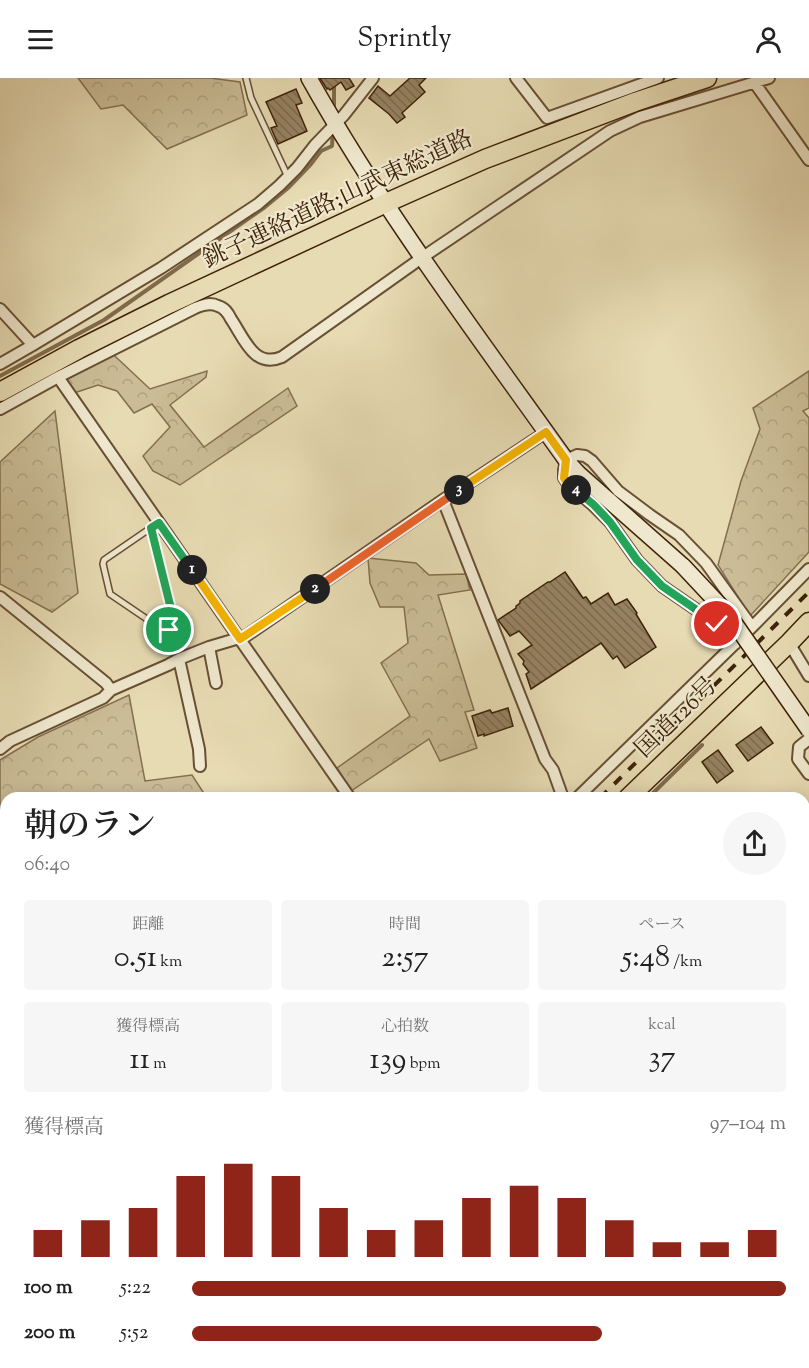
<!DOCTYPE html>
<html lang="ja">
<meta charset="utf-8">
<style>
body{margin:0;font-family:"Sorts Mill Goudy","Noto Serif JP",serif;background:#f6f6f6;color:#222;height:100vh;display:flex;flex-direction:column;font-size:22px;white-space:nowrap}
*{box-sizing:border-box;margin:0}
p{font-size:20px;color:#767676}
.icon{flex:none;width:33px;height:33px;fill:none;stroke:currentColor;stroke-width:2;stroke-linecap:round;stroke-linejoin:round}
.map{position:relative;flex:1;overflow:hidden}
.details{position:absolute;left:0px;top:714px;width:810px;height:576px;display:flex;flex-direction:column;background:#fff;border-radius:18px 18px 0 0;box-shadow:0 3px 15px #0003}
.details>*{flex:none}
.pin{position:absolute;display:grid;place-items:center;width:51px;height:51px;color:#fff;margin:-26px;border:3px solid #fff;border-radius:50%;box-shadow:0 2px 6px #0007}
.km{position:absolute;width:30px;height:30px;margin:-15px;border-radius:50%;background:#222;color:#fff;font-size:16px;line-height:30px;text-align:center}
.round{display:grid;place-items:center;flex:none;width:63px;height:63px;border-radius:32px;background:#f6f6f6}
.summary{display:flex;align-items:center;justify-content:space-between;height:102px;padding:0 24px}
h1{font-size:33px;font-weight:600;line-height:45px}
.stats{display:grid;grid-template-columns:repeat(3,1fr);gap:9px;height:102px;padding:6px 24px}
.stats div{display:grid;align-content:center;border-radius:6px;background:#f6f6f6;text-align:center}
.stats b{font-size:30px;font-weight:600}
.stats small{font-size:16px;font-weight:400}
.stats p{font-size:16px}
.chart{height:168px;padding:12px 24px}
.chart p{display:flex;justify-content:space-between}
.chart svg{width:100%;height:108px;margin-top:6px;stroke:#8f2418;stroke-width:6}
ul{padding:0 24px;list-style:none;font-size:20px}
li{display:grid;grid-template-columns:96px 72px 1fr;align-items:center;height:45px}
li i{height:15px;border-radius:8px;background:#8f2418}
header{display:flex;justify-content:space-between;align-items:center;height:78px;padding:0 24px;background:#fff;font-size:27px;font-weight:600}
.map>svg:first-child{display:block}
.forest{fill:url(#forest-crowns);stroke:#846f50;stroke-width:1.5}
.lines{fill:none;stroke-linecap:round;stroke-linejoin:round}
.stream{stroke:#816b4c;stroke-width:4}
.building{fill:url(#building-back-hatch);stroke:#3e2209;stroke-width:1.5}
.lane-casing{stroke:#685034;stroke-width:8}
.street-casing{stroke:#685034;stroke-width:14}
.secondary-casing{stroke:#3e2209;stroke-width:18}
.highway-casing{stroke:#3e2209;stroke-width:21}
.lane{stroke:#efe8ce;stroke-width:5}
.street{stroke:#efe8ce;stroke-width:10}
.secondary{stroke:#efe8ce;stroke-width:15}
.highway{stroke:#e7dbb3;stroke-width:18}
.rail{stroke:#3e2209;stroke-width:4;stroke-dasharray:10 10;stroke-linecap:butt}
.secondary-bridge-casing{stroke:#3e2209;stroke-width:18;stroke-linecap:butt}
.secondary-bridge{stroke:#efe8ce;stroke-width:15}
.split-1-casing{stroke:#fff;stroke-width:12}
.split-2-casing{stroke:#fff;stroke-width:12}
.split-3-casing{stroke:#fff;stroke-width:12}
.split-4-casing{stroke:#fff;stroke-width:12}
.split-5-casing{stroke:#fff;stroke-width:12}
.split-1{stroke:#22a559;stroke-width:8}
.split-2{stroke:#f5b400;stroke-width:8}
.split-3{stroke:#f0652b;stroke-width:8}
.split-4{stroke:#f5b400;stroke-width:8}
.split-5{stroke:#22a559;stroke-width:8}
.labels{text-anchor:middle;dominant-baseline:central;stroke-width:4.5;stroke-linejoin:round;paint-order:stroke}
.street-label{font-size:24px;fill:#3e2209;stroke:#efe8ce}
</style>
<header><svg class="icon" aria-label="menu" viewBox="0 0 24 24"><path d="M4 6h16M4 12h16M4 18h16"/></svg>Sprintly<svg class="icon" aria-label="person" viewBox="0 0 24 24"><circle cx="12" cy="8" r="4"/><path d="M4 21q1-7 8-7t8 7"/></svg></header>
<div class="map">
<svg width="809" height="1290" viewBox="0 0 809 1290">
<defs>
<pattern id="forest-crowns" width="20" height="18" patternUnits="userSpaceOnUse" patternTransform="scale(1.5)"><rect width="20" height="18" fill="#cabc96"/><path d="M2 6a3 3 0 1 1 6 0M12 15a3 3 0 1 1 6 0" fill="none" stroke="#afa180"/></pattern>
<pattern id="building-back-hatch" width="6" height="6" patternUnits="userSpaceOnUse" patternTransform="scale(1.5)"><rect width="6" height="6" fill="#968261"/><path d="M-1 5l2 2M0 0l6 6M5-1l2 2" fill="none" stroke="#7c6a4e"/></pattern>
</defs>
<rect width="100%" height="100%" fill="#e7dbb3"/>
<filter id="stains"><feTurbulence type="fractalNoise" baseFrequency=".00333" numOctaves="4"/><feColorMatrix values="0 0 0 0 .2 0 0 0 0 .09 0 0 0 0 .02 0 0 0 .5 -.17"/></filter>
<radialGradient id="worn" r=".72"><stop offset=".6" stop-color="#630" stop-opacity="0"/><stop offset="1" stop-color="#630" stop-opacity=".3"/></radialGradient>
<path class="forest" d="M 78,0 L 210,0 L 240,4 L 247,37 L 167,71 L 123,27 L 101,31 Z
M 102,266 L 150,311 L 207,293 L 206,299 L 170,327 L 204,369 L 288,310 L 297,328 L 180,407 L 153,393 L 143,378 L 170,349 L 152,326 L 134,335 L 117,313 L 98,307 L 71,316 L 56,289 Z
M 809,293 L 809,330 L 803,333 L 809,340 L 809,474 L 750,538 L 718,487 L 741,403 L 760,351 L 753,330 Z
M 55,333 L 78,515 L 52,534 L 0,506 L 0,384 Z
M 368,480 L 416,485 L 429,497 L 466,496 L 470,512 L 438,517 L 474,632 L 465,634 L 477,670 L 440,683 L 429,661 L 351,713 L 337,690 L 410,638 L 381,585 L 408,565 L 404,529 L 380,529 L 370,505 Z
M 129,617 L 145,703 L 192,697 L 207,720 L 6,720 L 6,916 L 0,918 L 0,682 L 38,659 Z"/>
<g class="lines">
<path class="stream" d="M 334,0 L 334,32
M 0,298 L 104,242 L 265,129 L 288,110 L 311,86 L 321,73 L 332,68 L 333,51
M 648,720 L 702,667
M 108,1284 L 109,1290"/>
</g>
<path class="building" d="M 320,0 L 349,0 L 354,8 L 346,12 L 341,4 L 330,12 L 328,10 L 327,11 Z
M 410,0 L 426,0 L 419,7 L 425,14 L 402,35 L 405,39 L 397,45 L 389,36 L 369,20 L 378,8 L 390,18 Z
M 296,11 L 302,25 L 296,27 L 307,53 L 278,66 L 271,50 L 277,48 L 266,24 Z
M 565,494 L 583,520 L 586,519 L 591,526 L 608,515 L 615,527 L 627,521 L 637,535 L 636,536 L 656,569 L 625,590 L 617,578 L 613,581 L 601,565 L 531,611 L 526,596 L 529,594 L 523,586 L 524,583 L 518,576 L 532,567 L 519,553 L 510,558 L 498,542 L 516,530 L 516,528 L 520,525 L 520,523 L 548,504 L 550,504 Z
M 508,630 L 513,648 L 484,658 L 484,656 L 478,658 L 472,638 L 490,632 L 492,635 Z
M 761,649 L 773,665 L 748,683 L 736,667 Z
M 718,672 L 733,693 L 717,705 L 702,684 Z"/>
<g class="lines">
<g class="lane-casing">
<path id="lane" d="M 246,0 L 251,20 L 288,99
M 151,450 L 175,547 L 166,554 L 110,516 L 103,486 L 104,482 L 158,445
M 0,1207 L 6,1203"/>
</g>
<g class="street-casing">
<path id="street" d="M 516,0 L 547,40 L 658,0
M 754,4 L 809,82
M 0,231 L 33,267
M 0,286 L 33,267 L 161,190 L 258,126 L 279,108 L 297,90 L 315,67 L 344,37 L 373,0
M 58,299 L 350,720
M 0,331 L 58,299 L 195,230 C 202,227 210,224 218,228 C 225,230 228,235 231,241 C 244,260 254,291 282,279 L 423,179 L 610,53 L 640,39 L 769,0
M 443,422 L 545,681 L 553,692 L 563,720
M 0,519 L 106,605 L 111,612
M 789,565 L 809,598
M 735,566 L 717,546 L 662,508 L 637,482 L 610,444 L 593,427 L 569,407 L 564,400 L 564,392 L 566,382 L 577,377 L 585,378 L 592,383 L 618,413 L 650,437 L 679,457 L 706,485 L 752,549
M 209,569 L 216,605
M 179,581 L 199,671 L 200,688
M 809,661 L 799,669 L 798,681 L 809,696
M 0,671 L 10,663 L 103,620 L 111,612 L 168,587 L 179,581 L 209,569 L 246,558 L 443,422 L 546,354
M 577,720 L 752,549 L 809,491
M 0,944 L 6,953
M 804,1016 L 809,1023
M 0,1114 L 6,1110
M 231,1284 L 235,1290
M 4,1290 L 10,1284"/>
</g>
<g class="secondary-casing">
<path id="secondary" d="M 309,0 C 384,134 477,257 566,382 L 579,396 L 683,488"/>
</g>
<g class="highway-casing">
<path id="highway" d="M 0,314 L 79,271 L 169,226 L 386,125 L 485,81 L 635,24 L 707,0
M 628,720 L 789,565 L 809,544
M 52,1290 L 58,1284"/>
</g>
<use href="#lane" class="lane"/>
<use href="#street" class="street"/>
<use href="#secondary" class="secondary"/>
<use href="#highway" class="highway"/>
<path class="rail" d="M 600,720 L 809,514
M 22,1290 L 28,1284"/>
<g class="secondary-bridge-casing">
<path id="secondary-bridge" d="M 683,488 L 728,536 L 809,652"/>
</g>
<use href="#secondary-bridge" class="secondary-bridge"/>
</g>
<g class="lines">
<g class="split-1-casing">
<path id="split-1" d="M 169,552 L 175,547 L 151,450 L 159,445 L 192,492"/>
</g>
<g class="split-2-casing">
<path id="split-2" d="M 192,492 L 240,561 L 315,511"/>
</g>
<g class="split-3-casing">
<path id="split-3" d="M 315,511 L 459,412"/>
</g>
<g class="split-4-casing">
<path id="split-4" d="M 459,412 L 546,354 L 566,382 L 564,400 L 569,407 L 576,412"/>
</g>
<g class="split-5-casing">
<path id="split-5" d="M 576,412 L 594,427 L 610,444 L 637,482 L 662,508 L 717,546"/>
</g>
<use href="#split-1" class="split-1"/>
<use href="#split-2" class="split-2"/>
<use href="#split-3" class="split-3"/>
<use href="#split-4" class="split-4"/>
<use href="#split-5" class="split-5"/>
</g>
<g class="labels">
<g class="street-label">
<text transform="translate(338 122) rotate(-25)">銚子連絡道路;山武東総道路</text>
<text transform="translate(677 640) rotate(-44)">国道126号</text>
</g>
</g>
<rect width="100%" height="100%" filter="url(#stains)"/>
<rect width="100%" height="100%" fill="url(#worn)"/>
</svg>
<div class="pin" style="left:169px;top:552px;background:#1e9e55"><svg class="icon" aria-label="arrive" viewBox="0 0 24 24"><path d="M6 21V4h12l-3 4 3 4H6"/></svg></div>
<div class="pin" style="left:717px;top:546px;background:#d93025"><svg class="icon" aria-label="check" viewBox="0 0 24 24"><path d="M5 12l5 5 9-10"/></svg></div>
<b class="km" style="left:192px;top:492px">1</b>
<b class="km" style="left:315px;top:511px">2</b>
<b class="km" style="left:459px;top:412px">3</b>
<b class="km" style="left:576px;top:412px">4</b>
<section class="details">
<div class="summary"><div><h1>朝のラン</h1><p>06:40</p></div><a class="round"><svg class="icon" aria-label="share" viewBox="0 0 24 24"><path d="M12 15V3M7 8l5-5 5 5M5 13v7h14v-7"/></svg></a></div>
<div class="stats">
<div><p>距離</p><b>0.51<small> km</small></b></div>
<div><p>時間</p><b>2:57</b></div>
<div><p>ペース</p><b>5:48<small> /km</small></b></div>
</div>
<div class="stats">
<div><p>獲得標高</p><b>11<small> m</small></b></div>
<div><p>心拍数</p><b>139<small> bpm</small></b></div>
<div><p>kcal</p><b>37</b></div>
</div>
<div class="chart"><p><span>獲得標高</span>97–104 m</p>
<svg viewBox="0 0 160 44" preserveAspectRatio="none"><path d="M5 44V33M15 44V29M25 44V24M35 44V11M45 44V6M55 44V11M65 44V24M75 44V33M85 44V29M95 44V20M105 44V15M115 44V20M125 44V29M135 44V38M145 44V38M155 44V33"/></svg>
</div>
<ul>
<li><b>100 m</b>5:22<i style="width:100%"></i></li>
<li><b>200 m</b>5:52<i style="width:69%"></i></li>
</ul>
</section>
</div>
